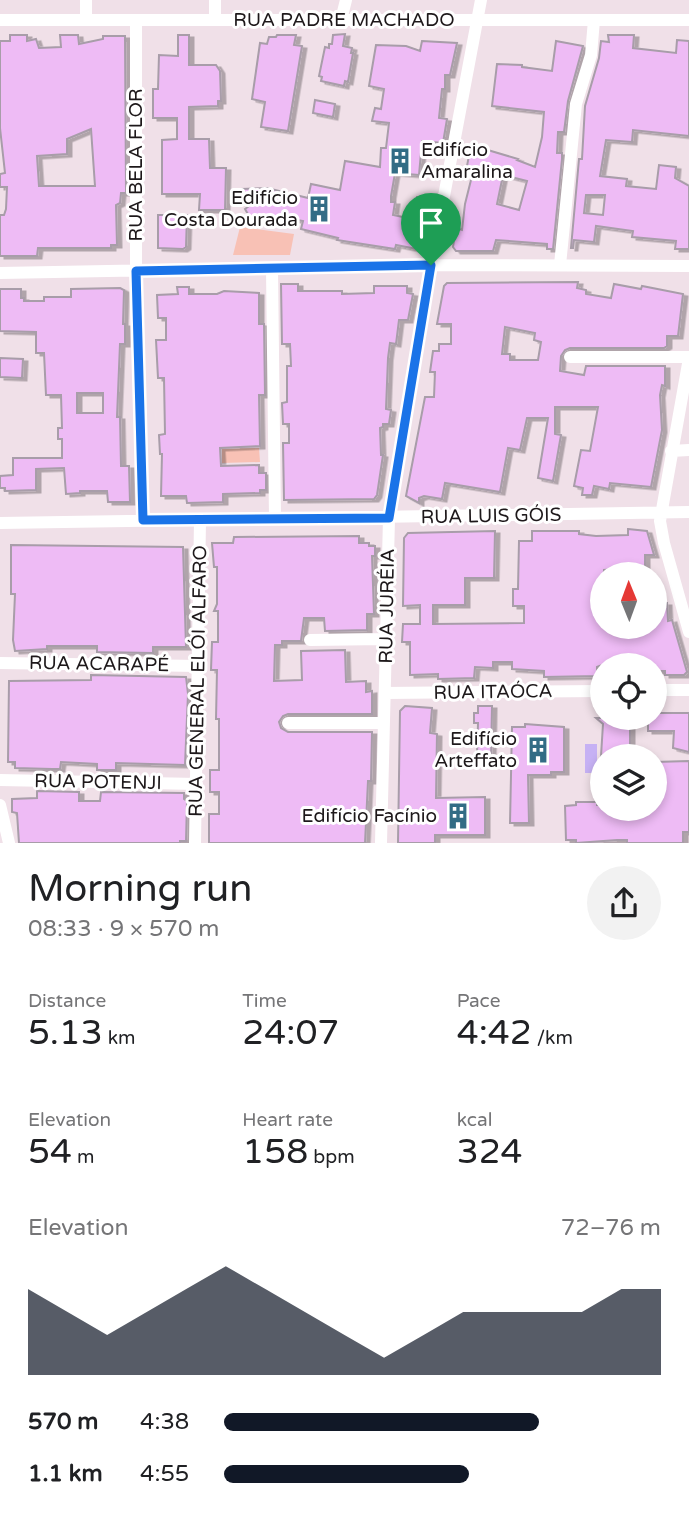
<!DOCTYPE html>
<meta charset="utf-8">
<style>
body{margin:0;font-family:"Varela Round",sans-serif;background:#f2f2f2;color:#202124;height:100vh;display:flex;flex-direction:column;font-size:26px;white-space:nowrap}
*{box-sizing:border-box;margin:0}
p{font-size:23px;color:#757577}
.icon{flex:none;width:38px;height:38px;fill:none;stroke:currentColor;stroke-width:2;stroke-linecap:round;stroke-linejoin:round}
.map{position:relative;height:843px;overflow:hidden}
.sheet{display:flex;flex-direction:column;background:#fff;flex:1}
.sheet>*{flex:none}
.needle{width:46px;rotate:359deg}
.controls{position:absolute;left:590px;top:562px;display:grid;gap:14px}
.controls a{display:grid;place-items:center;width:77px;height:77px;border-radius:50%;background:#fff;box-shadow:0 4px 10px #0003;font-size:35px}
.pin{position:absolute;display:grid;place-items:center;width:60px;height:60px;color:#fff;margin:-72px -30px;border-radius:50% 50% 50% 0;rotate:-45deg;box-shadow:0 0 7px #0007}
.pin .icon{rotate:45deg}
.round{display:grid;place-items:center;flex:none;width:74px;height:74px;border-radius:37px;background:#f2f2f2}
.head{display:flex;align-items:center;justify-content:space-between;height:119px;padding:0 28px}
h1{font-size:38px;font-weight:600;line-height:52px}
.stats{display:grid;grid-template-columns:repeat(3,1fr);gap:10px;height:119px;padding:7px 28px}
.stats div{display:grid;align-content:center}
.stats b{font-size:35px;font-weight:600}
.stats small{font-size:19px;font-weight:400}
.stats p{font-size:19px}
.chart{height:196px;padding:14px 28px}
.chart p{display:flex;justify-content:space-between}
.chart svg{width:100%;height:126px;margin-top:7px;fill:#111827;opacity:.7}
ul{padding:0 28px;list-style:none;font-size:23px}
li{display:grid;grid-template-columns:112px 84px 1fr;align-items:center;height:52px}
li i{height:18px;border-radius:9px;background:#111827}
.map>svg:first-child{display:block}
.green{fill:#f8c1b5}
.water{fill:#c6b1f4}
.building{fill:#eebbf5;stroke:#a89da9;stroke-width:2;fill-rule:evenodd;filter:url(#shadow)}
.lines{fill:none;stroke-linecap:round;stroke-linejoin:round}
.minor{stroke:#fff;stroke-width:12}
.route-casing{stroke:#fff;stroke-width:14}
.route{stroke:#1a73e8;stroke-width:9}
.labels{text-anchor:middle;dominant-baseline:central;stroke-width:6;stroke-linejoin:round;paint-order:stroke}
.street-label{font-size:19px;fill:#1d181a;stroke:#fff}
.poi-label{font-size:19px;fill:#1d181a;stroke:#fff;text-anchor:end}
</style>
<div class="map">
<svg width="689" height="843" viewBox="0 0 689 843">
<defs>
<filter id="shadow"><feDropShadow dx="4.5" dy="2.5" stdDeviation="0" flood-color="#0004"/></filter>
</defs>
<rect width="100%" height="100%" fill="#f0e0e8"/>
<path class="green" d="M 240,227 L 294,234 L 290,255 L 233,255 Z
M 259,448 L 260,462 L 222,463 L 222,449 Z"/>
<path class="water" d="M 585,744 L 597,744 L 597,773 L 585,773 Z"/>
<path class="building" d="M 345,34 L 343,46 L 352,48 L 351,53 L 353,53 L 348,82 L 345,81 L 344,86 L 321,81 L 322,77 L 319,76 L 325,47 L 329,48 L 329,44 L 332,44 L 333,35 Z
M 10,35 L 27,35 L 27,41 L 36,39 L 39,48 L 61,47 L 60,35 L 78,35 L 79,44 L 103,39 L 103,36 L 125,36 L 126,193 L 121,193 L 120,203 L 116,205 L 117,245 L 111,245 L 111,248 L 38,248 L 37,256 L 0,256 L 0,215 L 4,215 L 6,209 L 7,187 L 0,187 L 0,174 L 5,173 L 0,128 L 0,41 L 10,41 ZM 91,129 L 95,186 L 39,186 L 37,156 L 67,154 L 67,139 Z
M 178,35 L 189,35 L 189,65 L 216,65 L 220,71 L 221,101 L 218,101 L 218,106 L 189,107 L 189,139 L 209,139 L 210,168 L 226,168 L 225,210 L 199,210 L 200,194 L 162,194 L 162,140 L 177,139 L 177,118 L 153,118 L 153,89 L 158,89 L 159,55 L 178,56 Z
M 277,35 L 296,35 L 294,45 L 302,46 L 288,131 L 261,127 L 265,102 L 252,99 L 260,43 L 267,44 L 269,37 L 276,37 Z
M 608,35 L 634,35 L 633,48 L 676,53 L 677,40 L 689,41 L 689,136 L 633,130 L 632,142 L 606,140 L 600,176 L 627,179 L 626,186 L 656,189 L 659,165 L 676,167 L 675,178 L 689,186 L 689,249 L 675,249 L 676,241 L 632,237 L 633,231 L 596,226 L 594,242 L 574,240 L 573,248 L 571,248 L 579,159 L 582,159 L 585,106 L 599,58 L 601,41 L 609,42 ZM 586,195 L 605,195 L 603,215 L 584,213 Z
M 422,41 L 457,43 L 450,75 L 445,75 L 445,89 L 442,89 L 439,118 L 447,119 L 443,143 L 422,141 L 419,175 L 395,173 L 391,196 L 391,202 L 395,202 L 393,215 L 413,219 L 417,197 L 428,198 L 425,219 L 428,220 L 422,250 L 396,245 L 395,249 L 337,240 L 338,238 L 301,229 L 303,221 L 287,218 L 285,221 L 271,221 L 249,216 L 245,209 L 253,203 L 242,189 L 267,188 L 308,198 L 311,184 L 340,190 L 345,161 L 380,167 L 381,148 L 386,148 L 389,123 L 372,121 L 375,108 L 381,109 L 384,89 L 369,86 L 376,45 L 406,46 L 420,51 Z
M 556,41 L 583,46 L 568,101 L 564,132 L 558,132 L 557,153 L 562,153 L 562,159 L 553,249 L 547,249 L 547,244 L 496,240 L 493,251 L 456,251 L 453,247 L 456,228 L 462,230 L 465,204 L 474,168 L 467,166 L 471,145 L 518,159 L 517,160 L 535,167 L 542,137 L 544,112 L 492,106 L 497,64 L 522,65 L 522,67 L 552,71 ZM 503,175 L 527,181 L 519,210 L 497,204 Z
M 315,100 L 335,104 L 333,117 L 313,113 Z
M 158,215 L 187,215 L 186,247 L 183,249 L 158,248 Z
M 578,282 L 577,288 L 586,290 L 586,294 L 611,298 L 614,284 L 641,289 L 642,286 L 683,294 L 678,336 L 667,336 L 667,346 L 664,348 L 570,348 L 565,350 L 561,356 L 560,371 L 584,375 L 586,366 L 665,366 L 665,386 L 662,385 L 660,395 L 662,430 L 651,487 L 610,483 L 609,489 L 594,486 L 592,495 L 582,495 L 583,488 L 574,486 L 581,450 L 590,451 L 598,407 L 555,407 L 555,434 L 561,435 L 553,481 L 538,478 L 548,418 L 527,418 L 520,450 L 508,448 L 500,492 L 445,483 L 442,499 L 424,496 L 419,498 L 419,503 L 406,496 L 425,397 L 434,397 L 435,372 L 430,372 L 433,351 L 439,351 L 439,344 L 451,344 L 451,324 L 437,324 L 444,286 L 447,283 ZM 505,327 L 535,333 L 534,340 L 541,342 L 538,360 L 510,360 L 510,354 L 502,354 Z
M 281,284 L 298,284 L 298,291 L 342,291 L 342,294 L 374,293 L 374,286 L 407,286 L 407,293 L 413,294 L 408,320 L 399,320 L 396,344 L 390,343 L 388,358 L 386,409 L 391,410 L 389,424 L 383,424 L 383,427 L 380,428 L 381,455 L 383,455 L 377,495 L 374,499 L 284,500 L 283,443 L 289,443 L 289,424 L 283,424 L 282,403 L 287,402 L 287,366 L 291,366 L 290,344 L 282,344 Z
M 177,287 L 189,287 L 189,294 L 217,294 L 224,291 L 259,293 L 259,324 L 264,324 L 265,395 L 259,395 L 260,446 L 220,448 L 221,466 L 259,465 L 259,473 L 266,473 L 266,490 L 260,490 L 260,493 L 223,494 L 223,502 L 187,503 L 186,496 L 161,496 L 162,454 L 160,454 L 159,435 L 165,434 L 164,378 L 158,378 L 156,340 L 166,340 L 166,318 L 158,318 L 157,295 L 178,294 Z
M 120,288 L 124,290 L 123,324 L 125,324 L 125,344 L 120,344 L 117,417 L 120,417 L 121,466 L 129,466 L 130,502 L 108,502 L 107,491 L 80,491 L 80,493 L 66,494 L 64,468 L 36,469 L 36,490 L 5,491 L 5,488 L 0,488 L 0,476 L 13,475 L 13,458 L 62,458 L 62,439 L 58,439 L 58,428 L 62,428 L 61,395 L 46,395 L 44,353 L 36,353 L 36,332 L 0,331 L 0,289 L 21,289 L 21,298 L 24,298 L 24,301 L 44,301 L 44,297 L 71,297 L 71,289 ZM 77,393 L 103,393 L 103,413 L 77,413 Z
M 0,358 L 23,359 L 22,378 L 0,377 Z
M 628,529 L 647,531 L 654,555 L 645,555 L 645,567 L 604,570 L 602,626 L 654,626 L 654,603 L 667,603 L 668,621 L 672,620 L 687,672 L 684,675 L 665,675 L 665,671 L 654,671 L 654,665 L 602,665 L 597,667 L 597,676 L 544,677 L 544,671 L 512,669 L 512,662 L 493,662 L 493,668 L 475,667 L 474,678 L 438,679 L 438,674 L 410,675 L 410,642 L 402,642 L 403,624 L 420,624 L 420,605 L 403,606 L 404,538 L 408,533 L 495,531 L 494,578 L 465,578 L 465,605 L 433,605 L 433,624 L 524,623 L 524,606 L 513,606 L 513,589 L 518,589 L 519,541 L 532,541 L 532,531 L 579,531 L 579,534 L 596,536 L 628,535 Z
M 359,536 L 359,543 L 369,543 L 369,546 L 375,546 L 375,556 L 372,556 L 374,614 L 367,614 L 367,630 L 325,631 L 324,618 L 304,618 L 301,641 L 282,641 L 282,645 L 275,645 L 274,681 L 302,680 L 301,651 L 345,650 L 346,682 L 366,681 L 366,692 L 372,691 L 372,714 L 288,714 L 283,716 L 279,722 L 281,728 L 288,732 L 372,732 L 371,781 L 368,781 L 365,843 L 209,843 L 209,814 L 219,814 L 219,792 L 210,792 L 210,770 L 219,770 L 219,719 L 216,719 L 217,670 L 211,670 L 212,642 L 218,642 L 218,611 L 214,611 L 217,604 L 217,567 L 214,567 L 212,543 L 233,543 L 234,537 Z
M 11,545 L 183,547 L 186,647 L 153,647 L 153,653 L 97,652 L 97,646 L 47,646 L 47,649 L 15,651 L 13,640 L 15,594 L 11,594 Z
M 91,675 L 186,677 L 188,694 L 185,765 L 116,763 L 116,770 L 97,770 L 97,764 L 61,762 L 60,769 L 52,769 L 15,768 L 15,762 L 8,762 L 9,681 L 91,680 Z
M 405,706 L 432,708 L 430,733 L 437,734 L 436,798 L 485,797 L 485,835 L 435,835 L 435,843 L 398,843 L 400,711 Z
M 478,706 L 492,706 L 491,760 L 480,760 L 480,755 L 477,755 L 478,723 L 474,723 L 474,713 L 478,713 Z
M 654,713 L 689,713 L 689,752 L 673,748 L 674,731 L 648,731 L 648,718 L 654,718 Z
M 596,718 L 630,718 L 630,756 L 601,756 L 603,724 Z
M 525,724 L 564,727 L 564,772 L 551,772 L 551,775 L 528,775 L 529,823 L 510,823 L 512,727 L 525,727 Z
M 689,761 L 689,832 L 683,832 L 683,843 L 627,843 L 627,840 L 617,840 L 576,843 L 576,840 L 566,840 L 565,806 L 576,805 L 576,802 L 597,802 L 597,805 L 602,805 L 602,808 L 654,808 L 655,762 Z
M 37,791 L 79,792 L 79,801 L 100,801 L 101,792 L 184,793 L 184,799 L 187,801 L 186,841 L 180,841 L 180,843 L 19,843 L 17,813 L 12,812 L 12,799 L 37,798 Z"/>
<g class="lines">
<path class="minor" d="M 86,0 L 86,20
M 0,20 L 689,20
M 136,20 L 136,288 L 143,520
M 215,20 L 215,0
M 341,20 L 346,0
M 560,265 L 576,104 L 591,55 L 594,20
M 272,269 L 275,519
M 0,273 L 431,265 L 689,266
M 570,357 L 689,357
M 689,358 L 660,521 L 664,543 L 689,632
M 671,451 L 689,450
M 0,523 L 689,512
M 310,640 L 385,639
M 0,663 L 199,666
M 654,690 L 689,690
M 385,693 L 602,691
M 288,723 L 384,723
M 0,780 L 197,784
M 0,805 L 9,843
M 195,843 L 200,520
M 381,843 L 389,518 L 431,265 L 481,0"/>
</g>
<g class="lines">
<g class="route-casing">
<path id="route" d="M 431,265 L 389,518 L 143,520 L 136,271 Z"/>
</g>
<use href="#route" class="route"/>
</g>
<defs>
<g id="building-bare" transform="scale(2.1)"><path d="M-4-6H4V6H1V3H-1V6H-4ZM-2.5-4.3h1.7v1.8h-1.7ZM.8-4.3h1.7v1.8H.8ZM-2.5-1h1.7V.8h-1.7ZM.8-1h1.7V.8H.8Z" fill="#326c85" stroke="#fff" stroke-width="2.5" paint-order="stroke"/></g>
</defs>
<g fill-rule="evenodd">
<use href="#building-bare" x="400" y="161"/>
<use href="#building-bare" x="319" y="209"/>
<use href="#building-bare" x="538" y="750"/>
<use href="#building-bare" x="458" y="816"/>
</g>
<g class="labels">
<g class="street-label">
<text x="344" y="20">RUA PADRE MACHADO</text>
<text transform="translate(136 165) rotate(-90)">RUA BELA FLOR</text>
<text transform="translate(491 516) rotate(-1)">RUA LUIS GÓIS</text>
<text transform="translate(387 606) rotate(-89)">RUA JURÉIA</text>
<text transform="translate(99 664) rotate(1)">RUA ACARAPÉ</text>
<text transform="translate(198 681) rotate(-89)">RUA GENERAL ELÓI ALFARO</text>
<text transform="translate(493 692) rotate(-1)">RUA ITAÓCA</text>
<text transform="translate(98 782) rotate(1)">RUA POTENJI</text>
</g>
<g class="poi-label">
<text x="421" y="150" text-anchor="start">Edifício<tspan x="421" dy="22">Amaralina</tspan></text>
<text x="298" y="198">Edifício<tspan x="298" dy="22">Costa Dourada</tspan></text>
<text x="517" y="739">Edifício<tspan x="517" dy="22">Arteffato</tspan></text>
<text x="437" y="816">Edifício Facínio</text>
</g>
</g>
</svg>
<div class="controls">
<a><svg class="needle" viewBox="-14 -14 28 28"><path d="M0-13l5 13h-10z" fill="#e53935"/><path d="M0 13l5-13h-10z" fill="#757577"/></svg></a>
<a><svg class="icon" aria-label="locate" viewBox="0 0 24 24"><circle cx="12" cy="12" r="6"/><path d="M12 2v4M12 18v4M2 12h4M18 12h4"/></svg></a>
<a><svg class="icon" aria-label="layers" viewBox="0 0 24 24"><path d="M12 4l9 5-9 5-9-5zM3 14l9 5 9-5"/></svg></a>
</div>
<div class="pin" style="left:431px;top:265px;background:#1e9e55"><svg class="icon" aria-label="arrive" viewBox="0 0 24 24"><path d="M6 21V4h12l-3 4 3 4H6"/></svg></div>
</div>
<section class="sheet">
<div class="head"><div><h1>Morning run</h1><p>08:33 · 9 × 570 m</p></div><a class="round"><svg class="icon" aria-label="share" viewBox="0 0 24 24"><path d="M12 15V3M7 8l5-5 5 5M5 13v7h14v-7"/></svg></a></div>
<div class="stats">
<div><p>Distance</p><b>5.13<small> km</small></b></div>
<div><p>Time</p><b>24:07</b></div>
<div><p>Pace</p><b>4:42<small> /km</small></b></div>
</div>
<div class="stats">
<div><p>Elevation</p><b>54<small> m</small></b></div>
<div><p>Heart rate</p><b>158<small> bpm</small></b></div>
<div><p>kcal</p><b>324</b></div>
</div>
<div class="chart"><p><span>Elevation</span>72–76 m</p>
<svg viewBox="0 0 160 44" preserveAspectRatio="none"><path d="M0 44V14L10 22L20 30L30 22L40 14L50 6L60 14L70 22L80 30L90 38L100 30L110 22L120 22L130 22L140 22L150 14L160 14V44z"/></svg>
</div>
<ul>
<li><b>570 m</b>4:38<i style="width:72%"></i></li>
<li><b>1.1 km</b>4:55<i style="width:56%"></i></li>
</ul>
</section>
